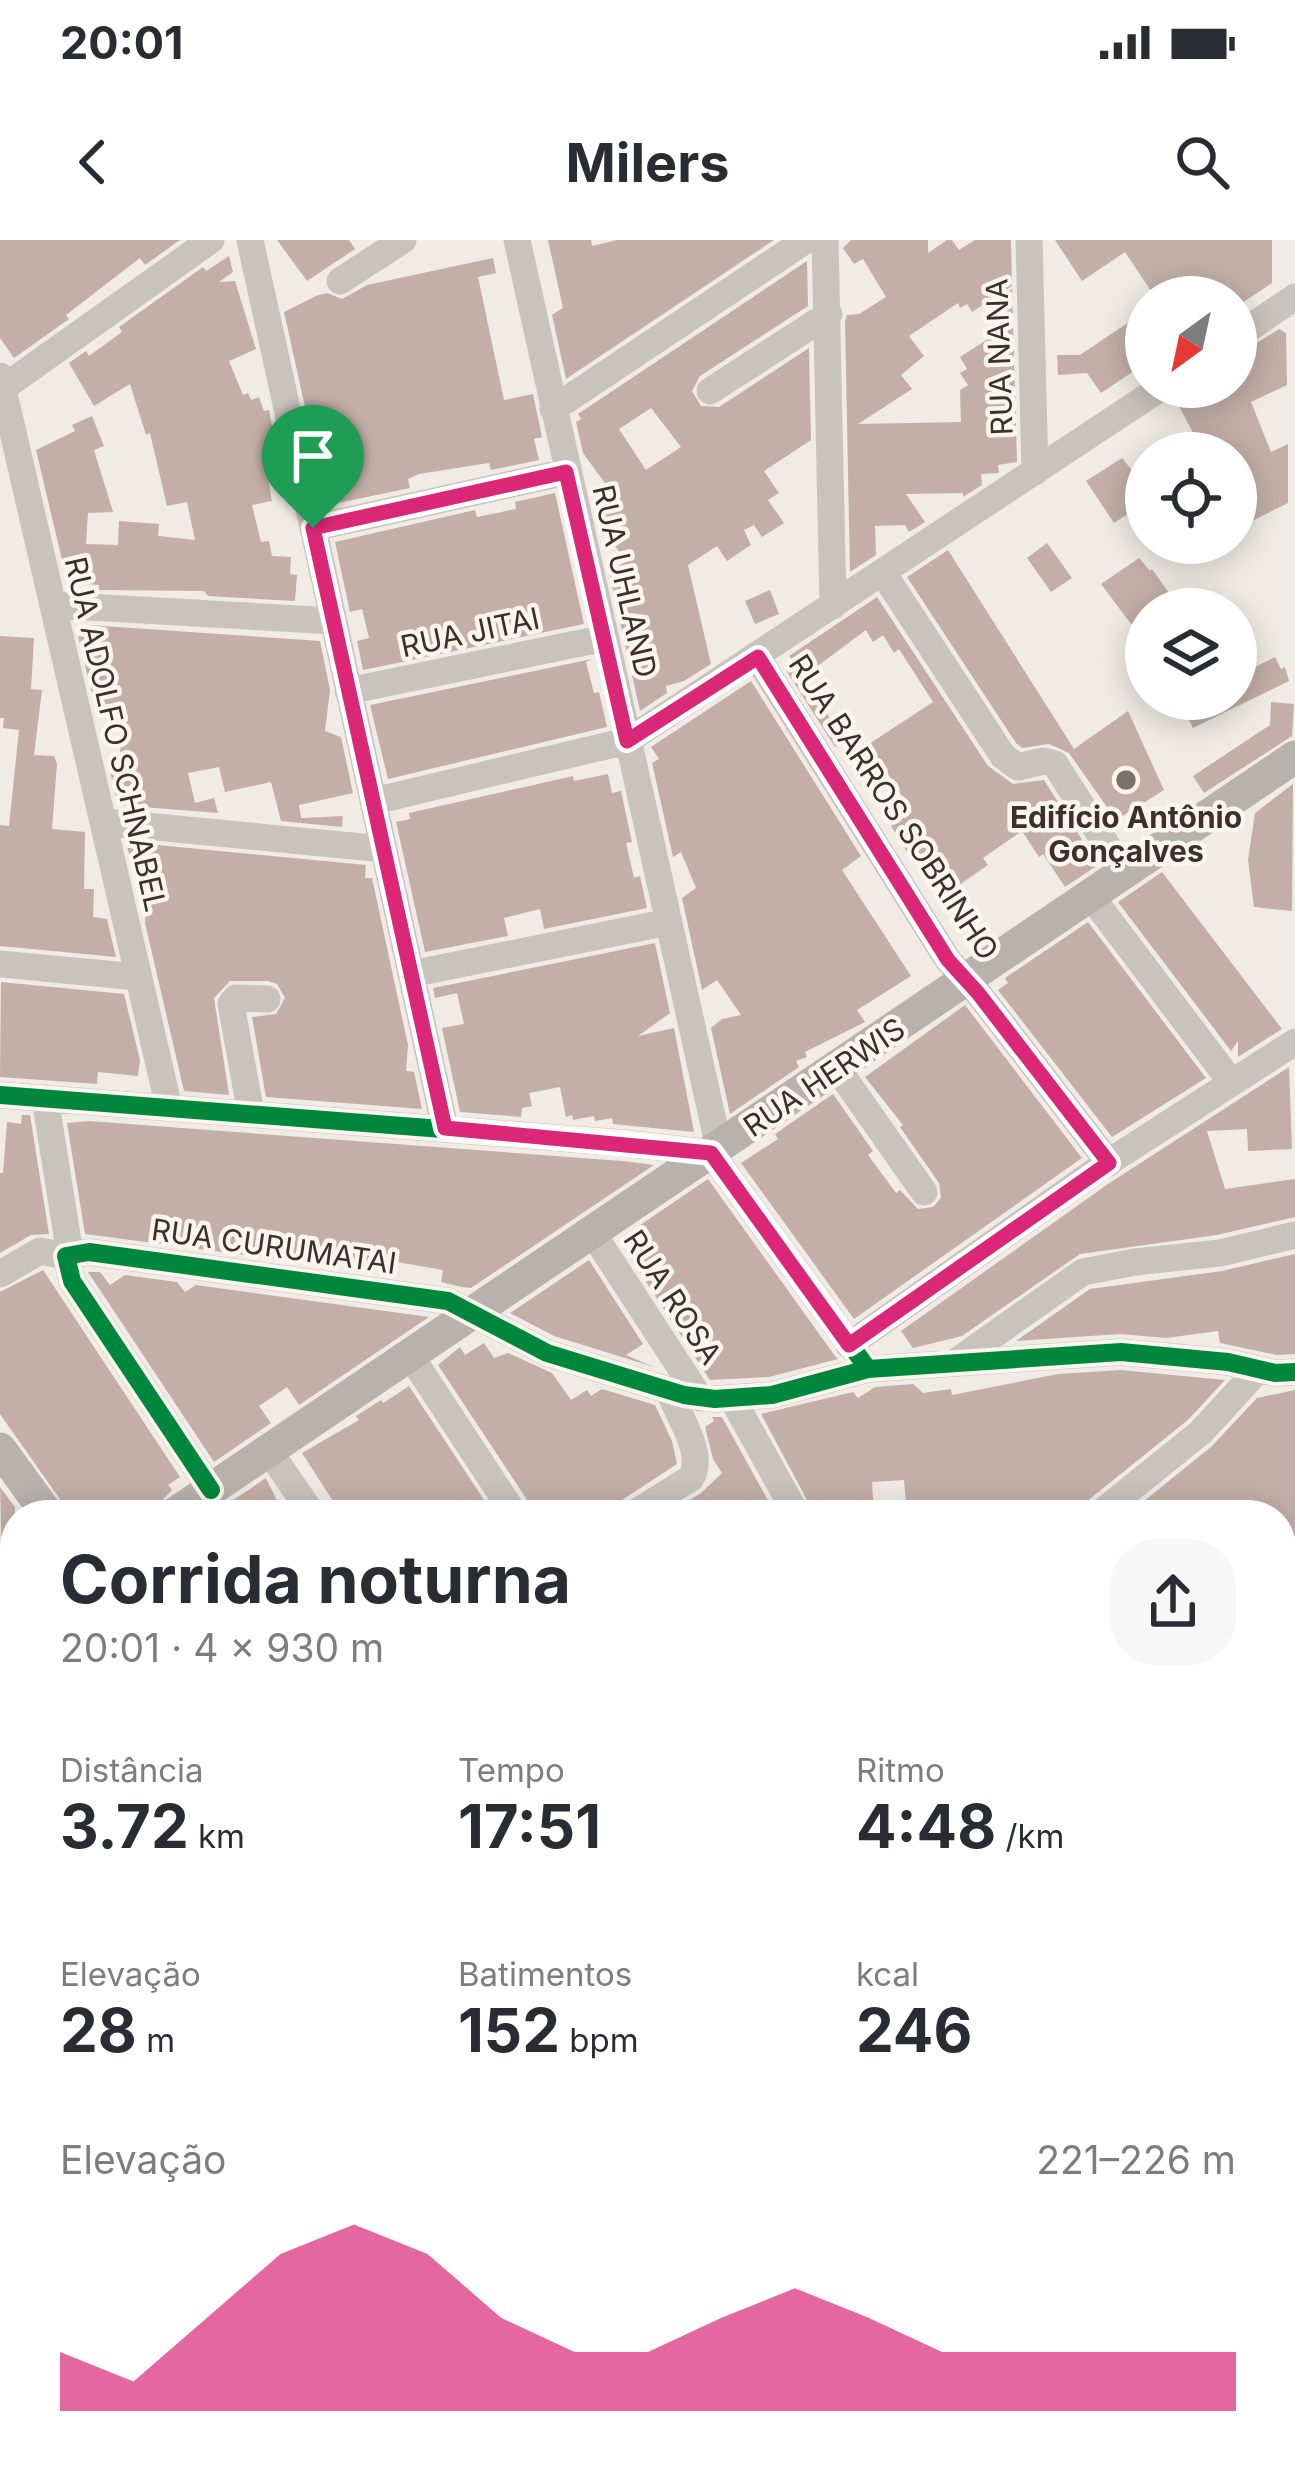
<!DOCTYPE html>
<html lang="pt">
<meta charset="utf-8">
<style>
body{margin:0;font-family:Inter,sans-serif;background:#f7f7f7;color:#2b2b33;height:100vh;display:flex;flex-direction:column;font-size:45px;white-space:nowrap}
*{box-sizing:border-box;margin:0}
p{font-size:39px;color:#7c7c81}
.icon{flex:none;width:66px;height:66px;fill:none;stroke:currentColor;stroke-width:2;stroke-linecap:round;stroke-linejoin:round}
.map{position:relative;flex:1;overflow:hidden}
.drawer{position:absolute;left:0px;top:1260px;width:1296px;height:972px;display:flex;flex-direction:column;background:#fff;border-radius:48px 48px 0 0;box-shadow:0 6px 30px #0003}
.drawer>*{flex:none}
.needle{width:78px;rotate:213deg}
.fabs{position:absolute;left:1125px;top:36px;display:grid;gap:24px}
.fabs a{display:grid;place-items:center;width:132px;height:132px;border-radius:50%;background:#fff;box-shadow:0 6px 30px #0003;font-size:60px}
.pin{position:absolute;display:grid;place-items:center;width:102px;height:102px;color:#fff;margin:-123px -51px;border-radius:50% 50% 50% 0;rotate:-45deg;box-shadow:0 0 12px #0007}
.pin .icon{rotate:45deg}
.round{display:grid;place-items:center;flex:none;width:126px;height:126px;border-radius:48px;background:#f7f7f7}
.headline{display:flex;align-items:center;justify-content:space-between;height:204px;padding:0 60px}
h1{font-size:66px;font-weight:700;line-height:90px}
.metrics{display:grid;grid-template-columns:repeat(3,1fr);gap:18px;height:204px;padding:12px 60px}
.metrics div{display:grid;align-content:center}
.metrics b{font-size:60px;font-weight:700}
.metrics small{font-size:33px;font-weight:400}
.metrics p{font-size:33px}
.chart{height:336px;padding:24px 60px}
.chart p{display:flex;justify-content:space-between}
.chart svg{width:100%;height:216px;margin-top:12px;fill:#db2777;opacity:.7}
.status{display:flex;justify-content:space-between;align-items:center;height:84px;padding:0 60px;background:#fff;direction:ltr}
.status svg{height:33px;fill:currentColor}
header{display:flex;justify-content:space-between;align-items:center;height:156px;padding:0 60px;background:#fff;font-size:54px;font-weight:700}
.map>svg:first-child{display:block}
.building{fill:#c3afa7;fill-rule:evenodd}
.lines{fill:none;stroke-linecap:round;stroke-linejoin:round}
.minor{stroke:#c9c3be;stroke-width:27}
.major{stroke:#b8b1ad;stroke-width:33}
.cycleway-casing{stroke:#fbf5ee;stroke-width:26}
.cycleway{stroke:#00873e;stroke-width:18}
.route-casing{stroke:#fff;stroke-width:24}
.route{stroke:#db2777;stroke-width:15}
.poi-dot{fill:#7a716c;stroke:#fbf5ee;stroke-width:4.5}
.labels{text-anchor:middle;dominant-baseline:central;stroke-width:9;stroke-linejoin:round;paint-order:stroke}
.street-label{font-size:30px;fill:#3b302b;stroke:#fbf5ee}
.poi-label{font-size:30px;font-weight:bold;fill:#3b302b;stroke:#fbf5ee}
</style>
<div class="status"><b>20:01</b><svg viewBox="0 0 49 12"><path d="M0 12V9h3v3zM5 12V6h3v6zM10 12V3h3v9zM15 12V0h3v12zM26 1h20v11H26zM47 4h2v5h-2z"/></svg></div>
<header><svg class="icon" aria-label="back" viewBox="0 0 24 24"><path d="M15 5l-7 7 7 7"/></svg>Milers<svg class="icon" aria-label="search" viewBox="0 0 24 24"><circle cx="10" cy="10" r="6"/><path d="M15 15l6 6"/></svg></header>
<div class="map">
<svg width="1295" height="2232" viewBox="0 0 1295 2232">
<rect width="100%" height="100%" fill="#f0ebe5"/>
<path class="building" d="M 0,0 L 180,0 L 145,25 L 140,18 L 66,75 L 69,79 L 14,118 L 0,98 Z
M 277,0 L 349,0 L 355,9 L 307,41 Z
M 548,0 L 591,0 L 592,6 L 617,0 L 774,0 L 566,139 L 552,75 L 563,68 Z
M 851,0 L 928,0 L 928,13 L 947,0 L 952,0 L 959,10 L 975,0 L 1011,0 L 1012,46 L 972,72 L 967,64 L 960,68 L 958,63 L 909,96 L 924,116 L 901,135 L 912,149 L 858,184 L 961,182 L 960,150 L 968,145 L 960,133 L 967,129 L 960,117 L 1002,90 L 1004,54 L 1012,49 L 1017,222 L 998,225 L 999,233 L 981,234 L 982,245 L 963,257 L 963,253 L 906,254 L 925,282 L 909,292 L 905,285 L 875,286 L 876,315 L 850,332 L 845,82 L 847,75 L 859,74 L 886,57 L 863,19 L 854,24 L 843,8 Z
M 1055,0 L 1272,0 L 1272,43 L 1236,67 L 1236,57 L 1155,57 L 1125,12 L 1082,41 Z
M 229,16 L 233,32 L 219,42 L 235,41 L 256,109 L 229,121 L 243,155 L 248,153 L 251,160 L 259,157 L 264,171 L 269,170 L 276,207 L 263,210 L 272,261 L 252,265 L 261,302 L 269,301 L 272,316 L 291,317 L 290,334 L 297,335 L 295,361 L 208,356 L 204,351 L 99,350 L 99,345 L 75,343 L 77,325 L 63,324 L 36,210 L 75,191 L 72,185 L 92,176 L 104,206 L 94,210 L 113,272 L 88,273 L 86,304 L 118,305 L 119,281 L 159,284 L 158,296 L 195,300 L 187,262 L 167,266 L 150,193 L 146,195 L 130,144 L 94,166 L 69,123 L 86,111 L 89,116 L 122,92 L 119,87 L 203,27 L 206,31 Z
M 493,18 L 496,33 L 478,37 L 504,160 L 533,154 L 542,197 L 534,199 L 539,220 L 491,230 L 489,223 L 419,234 L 408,239 L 410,248 L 333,264 L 331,256 L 325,257 L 284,72 L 316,56 L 327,53 L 342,59 L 367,45 Z
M 807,21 L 808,66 L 700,136 L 692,151 L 701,166 L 719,167 L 809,108 L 811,200 L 764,231 L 779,253 L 768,260 L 784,283 L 762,297 L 754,285 L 744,290 L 751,305 L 727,321 L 717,306 L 688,325 L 711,424 L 684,441 L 666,446 L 667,453 L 640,471 L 609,332 L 625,322 L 597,276 L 594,264 L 612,253 L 583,213 L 576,182 L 581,179 L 578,174 ZM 651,168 L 681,207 L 646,230 L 619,189 Z
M 1141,74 L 1146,82 L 1146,123 L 1101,153 L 1087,133 L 1058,135 L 1057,115 L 1080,115 Z
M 1279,89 L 1286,93 L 1287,145 L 1251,162 L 1271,212 L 1288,204 L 1288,263 L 1236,289 L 1236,213 L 1204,213 L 1175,159 L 1190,147 L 1236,147 L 1236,116 Z
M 1122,218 L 1146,248 L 1146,262 L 1114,283 L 1086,241 Z
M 555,253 L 584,384 L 363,430 L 357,401 L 369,398 L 362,369 L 350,372 L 335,302 L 475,270 L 477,277 L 516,269 L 515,262 Z
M 1047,303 L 1072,338 L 1051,352 L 1027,318 Z
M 948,310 L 1074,509 L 1128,471 L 1164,550 L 1116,580 L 1069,513 L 1049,504 L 1022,508 L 1016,503 L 907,337 Z
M 1139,318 L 1150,331 L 1152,329 L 1172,357 L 1154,369 L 1146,369 L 1146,374 L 1131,384 L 1101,344 Z
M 770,350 L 779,374 L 755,384 L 745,361 Z
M 877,357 L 988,526 L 1013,544 L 1044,540 L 1098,625 L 1065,647 L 1043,614 L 1039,617 L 1022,591 L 983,618 L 988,625 L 946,654 L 941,646 L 936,649 L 914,614 L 910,617 L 891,586 L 912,572 L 869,504 L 933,462 L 899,409 L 894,413 L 883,395 L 873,402 L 866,390 L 804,436 L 844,501 L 835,507 L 786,430 L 795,424 L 789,416 L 795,412 Z
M 88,385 L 320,401 L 330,450 L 325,491 L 341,497 L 353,553 L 299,565 L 301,578 L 343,576 L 342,587 L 281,581 L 271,542 L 225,552 L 219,527 L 188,533 L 195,563 L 214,558 L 218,573 L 118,565 L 108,523 L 119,525 L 124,465 L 94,463 L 78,396 L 87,397 Z
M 0,396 L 34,398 L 31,449 L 42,450 L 34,515 L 54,516 L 57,524 L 52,589 L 85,592 L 84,649 L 94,649 L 93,677 L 107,679 L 116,717 L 0,706 L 0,585 L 9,586 L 19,490 L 3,488 L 4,478 L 0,478 Z
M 1275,417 L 1281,429 L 1285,427 L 1289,441 L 1193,488 L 1181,464 L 1190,459 L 1236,459 L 1236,437 Z
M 592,419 L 586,422 L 594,453 L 599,452 L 607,487 L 388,539 L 370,465 Z
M 751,441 L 861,616 L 842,630 L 911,736 L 857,770 L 865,782 L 805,812 L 807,817 L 796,821 L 799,827 L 730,874 L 711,788 L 722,779 L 741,775 L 717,740 L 702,750 L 682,658 L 696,648 L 681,612 L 673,617 L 652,523 L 659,519 L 651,507 Z
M 1271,462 L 1294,464 L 1292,496 L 1204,553 L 1193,536 L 1270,485 Z
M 608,534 L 612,553 L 621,551 L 632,602 L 626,603 L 634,638 L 640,636 L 647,668 L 544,689 L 540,669 L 504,678 L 508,696 L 425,712 L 396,582 L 410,579 L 409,573 L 573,536 L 574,541 Z
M 1293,544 L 1292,671 L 1254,667 L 1248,620 L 1255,573 Z
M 126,602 L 366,625 L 365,638 L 372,638 L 408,805 L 406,831 L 414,832 L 422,869 L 266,857 L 252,777 L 276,774 L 285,758 L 277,744 L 268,741 L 230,741 L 214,758 L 229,855 L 184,851 L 145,683 L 148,628 L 132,626 Z
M 1162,632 L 1282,789 L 1238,817 L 1238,801 L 1231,811 L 1118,662 Z
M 1088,682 L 1206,838 L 1112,897 L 998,750 L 1008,743 L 1005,738 Z
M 655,703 L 670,773 L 638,796 L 674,788 L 694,892 L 613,884 L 612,878 L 595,881 L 594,876 L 573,880 L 572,875 L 566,877 L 560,847 L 529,853 L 532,866 L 522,868 L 521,877 L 460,872 L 442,788 L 464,784 L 457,753 L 435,758 L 433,748 Z
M 1,742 L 124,754 L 140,820 L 138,836 L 98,832 L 97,844 L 0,837 Z
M 965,765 L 1082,918 L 854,1079 L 741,923 L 778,899 L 775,894 L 833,854 L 873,911 L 868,915 L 896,953 L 900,950 L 918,969 L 933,967 L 941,958 L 939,943 L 900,887 L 903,885 L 865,837 Z
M 1289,827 L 1292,909 L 1248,911 L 1247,889 L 1207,891 L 1225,949 L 1295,939 L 1295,977 L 1217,995 L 1080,1014 L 962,1096 L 913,1108 L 901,1091 L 1108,944 Z
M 22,875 L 30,875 L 49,994 L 31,995 L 0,1013 L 0,933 L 3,933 L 7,882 L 21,884 Z
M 89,881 L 622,921 L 654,925 L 471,1048 L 461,1047 L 441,1042 L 443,1030 L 380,1019 L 379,1025 L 336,1020 L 335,1027 L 85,994 L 67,883 Z
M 708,939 L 835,1116 L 838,1119 L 769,1137 L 710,1140 L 628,1014 L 634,1010 L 624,996 Z
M 1295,1014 L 1295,1114 L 1277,1115 L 1220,1103 L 1218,1091 L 1166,1098 L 1120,1094 L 1016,1101 L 1090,1049 L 1222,1031 Z
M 589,1020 L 643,1104 L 626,1115 L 654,1127 L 554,1096 L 510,1073 Z
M 43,1030 L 180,1237 L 168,1245 L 172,1250 L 148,1275 L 71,1275 L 0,1174 L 0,1052 Z
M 88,1032 L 100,1032 L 110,1045 L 125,1035 L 177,1042 L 185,1052 L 196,1045 L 429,1077 L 299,1165 L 287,1147 L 259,1166 L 271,1183 L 214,1222 Z
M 484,1103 L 494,1118 L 508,1113 L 552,1133 L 571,1160 L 587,1150 L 591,1156 L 602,1149 L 655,1165 L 672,1201 L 677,1224 L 622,1260 L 614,1275 L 537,1275 L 438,1125 L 460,1107 L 465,1115 Z
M 1121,1130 L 1225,1140 L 1189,1179 L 1086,1262 L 1064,1264 L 1065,1273 L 907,1275 L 904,1240 L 872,1242 L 874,1275 L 815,1275 L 761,1174 L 853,1152 L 858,1158 L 875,1147 L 913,1144 L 923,1153 L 951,1149 L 952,1155 L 1058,1134 Z
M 409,1146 L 492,1272 L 487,1275 L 342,1275 L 302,1213 L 359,1180 L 356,1176 L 381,1160 L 383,1163 Z
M 1295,1150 L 1295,1303 L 1290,1304 L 1281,1288 L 1281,1275 L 1136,1275 L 1133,1270 L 1212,1206 L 1257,1158 Z
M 712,1177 L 722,1177 L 776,1275 L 666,1275 L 701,1253 L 722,1233 L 713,1219 L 705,1187 L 714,1181 Z
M 266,1238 L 284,1275 L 211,1275 Z
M 0,1247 L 15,1267 L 15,1324 L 5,1332 L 15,1348 L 15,1359 L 3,1363 Z
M 15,1405 L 15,1521 L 0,1513 L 0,1411 Z
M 0,1563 L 15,1571 L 15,1635 L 0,1642 Z
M 15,1675 L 15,1878 L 0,1885 L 0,1682 Z
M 15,1940 L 15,2015 L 7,2019 L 15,2032 L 15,2088 L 0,2094 L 0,1950 Z
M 15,2128 L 15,2217 L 125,2217 L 119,2232 L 0,2232 L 0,2134 Z
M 186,2217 L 434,2217 L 411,2232 L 169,2232 Z
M 522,2217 L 644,2217 L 653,2232 L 499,2232 Z
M 694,2217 L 768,2217 L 753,2232 L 700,2232 Z
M 859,2217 L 1043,2217 L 1035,2232 L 838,2232 Z
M 1094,2217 L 1260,2217 L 1270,2232 L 1086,2232 Z"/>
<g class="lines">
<path class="minor" d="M 250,0 L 445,888
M 517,0 L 719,908
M 825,0 L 833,366
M 1029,0 L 1035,232
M 340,41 L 403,0
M 1236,97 L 1295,57
M 0,136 L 169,868
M 3,148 L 211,0
M 710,151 L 829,74
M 553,169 L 806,0
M 313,288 L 566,232
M 883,333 L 1003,516 L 1018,527 L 1044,521 L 1055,524 L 1124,632
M 54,365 L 333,381
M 757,417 L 948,720 L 978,753 L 1109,923
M 348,451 L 605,398
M 374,561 L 627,501 L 1162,147
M 104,582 L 384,609
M 1090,655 L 1232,843
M 0,724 L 138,737
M 411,734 L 669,682
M 837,828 L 924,952
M 0,855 L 624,903 L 711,913 L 868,1129
M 45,858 L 70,1014
M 251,874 L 231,764 L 236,758 L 267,759
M 592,992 L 700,1158
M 66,1016 L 72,1041 L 211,1250
M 0,1034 L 40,1011 L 66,1016 L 89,1012 L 448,1061 L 547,1113 L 684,1155 L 715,1159 L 772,1155 L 868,1129 L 1121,1112 L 1228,1122 L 1275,1133 L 1295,1132
M 849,1105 L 1098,929 L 1295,802
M 410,1115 L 515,1275
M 954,1123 L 1083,1032 L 1135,1022 L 1220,1013 L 1295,995
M 733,1160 L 797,1275
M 269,1211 L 313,1275
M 632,1275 L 691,1238 C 706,1214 678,1176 669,1151
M 1098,1275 L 1201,1192 L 1257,1131
M 1281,1328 L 1295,1321
M 1281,1471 L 1295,1462
M 0,1531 L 15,1553
M 0,1664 L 15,1653
M 1281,1714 L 1295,1705
M 1281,1902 L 1295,1893
M 0,1907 L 15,1896
M 1281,2081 L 1295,2073
M 0,2116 L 15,2106
M 137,2232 L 159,2217
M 449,2232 L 471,2217
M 778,2232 L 801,2217
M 1053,2232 L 1076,2217"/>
<path class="major" d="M 0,1209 L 48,1275
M 173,1275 L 1295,517
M 0,1390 L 15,1380
M 670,2217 L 679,2232"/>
<g class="cycleway-casing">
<path id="cycleway" d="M 0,855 L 624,903 L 711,913 L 868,1129
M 211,1250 L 72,1041 L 66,1016 L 89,1012 L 448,1061 L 547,1113 L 684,1155 L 715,1159 L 772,1155 L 868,1129 L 1121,1112 L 1228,1122 L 1275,1133 L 1295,1132"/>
</g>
<use href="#cycleway" class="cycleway"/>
</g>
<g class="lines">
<g class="route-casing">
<path id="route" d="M 566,232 L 627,501 L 758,417 L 948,720 L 978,753 L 1109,923 L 849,1105 L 711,913 L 445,888 L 313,288 Z"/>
</g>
<use href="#route" class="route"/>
</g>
<circle class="poi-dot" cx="1126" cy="540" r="12"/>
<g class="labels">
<g class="street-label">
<text transform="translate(999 117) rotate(-92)">RUA NANA</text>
<text transform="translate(625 341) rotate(77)">RUA UHLAND</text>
<text transform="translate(470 392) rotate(-12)">RUA JITAI</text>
<text transform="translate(116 494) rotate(77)">RUA ADOLFO SCHNABEL</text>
<text transform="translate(894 567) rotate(57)">RUA BARROS SOBRINHO</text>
<text transform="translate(824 837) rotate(-34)">RUA HERWIS</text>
<text transform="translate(274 1006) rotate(8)">RUA CURUMATAI</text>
<text transform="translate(673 1057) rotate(57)">RUA ROSA</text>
</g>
<g class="poi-label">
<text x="1126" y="577">Edifício Antônio<tspan x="1126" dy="34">Gonçalves</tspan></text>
</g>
</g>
</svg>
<div class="fabs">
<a><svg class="needle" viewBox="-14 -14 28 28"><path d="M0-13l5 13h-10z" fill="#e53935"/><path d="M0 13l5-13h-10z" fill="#7c7c81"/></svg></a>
<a><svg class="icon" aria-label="locate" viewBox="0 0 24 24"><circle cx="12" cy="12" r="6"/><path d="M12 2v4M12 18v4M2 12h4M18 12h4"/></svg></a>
<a><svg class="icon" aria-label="layers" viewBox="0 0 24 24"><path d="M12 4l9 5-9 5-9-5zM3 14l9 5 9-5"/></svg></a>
</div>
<div class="pin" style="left:313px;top:288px;background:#1e9e55"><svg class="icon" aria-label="arrive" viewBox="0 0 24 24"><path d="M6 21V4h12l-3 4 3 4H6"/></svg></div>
<section class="drawer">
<div class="headline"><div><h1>Corrida noturna</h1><p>20:01 · 4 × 930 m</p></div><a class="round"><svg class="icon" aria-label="share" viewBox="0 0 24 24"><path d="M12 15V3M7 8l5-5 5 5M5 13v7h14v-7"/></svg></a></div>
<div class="metrics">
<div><p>Distância</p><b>3.72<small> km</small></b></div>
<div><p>Tempo</p><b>17:51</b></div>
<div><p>Ritmo</p><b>4:48<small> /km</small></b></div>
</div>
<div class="metrics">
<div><p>Elevação</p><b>28<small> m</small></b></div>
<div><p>Batimentos</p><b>152<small> bpm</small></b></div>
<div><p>kcal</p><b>246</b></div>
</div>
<div class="chart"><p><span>Elevação</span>221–226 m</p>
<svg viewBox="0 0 160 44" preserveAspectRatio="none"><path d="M0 44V32L10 38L20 25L30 12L40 6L50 12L60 25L70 32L80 32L90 25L100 19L110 25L120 32L130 32L140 32L150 32L160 32V44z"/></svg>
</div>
</section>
</div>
